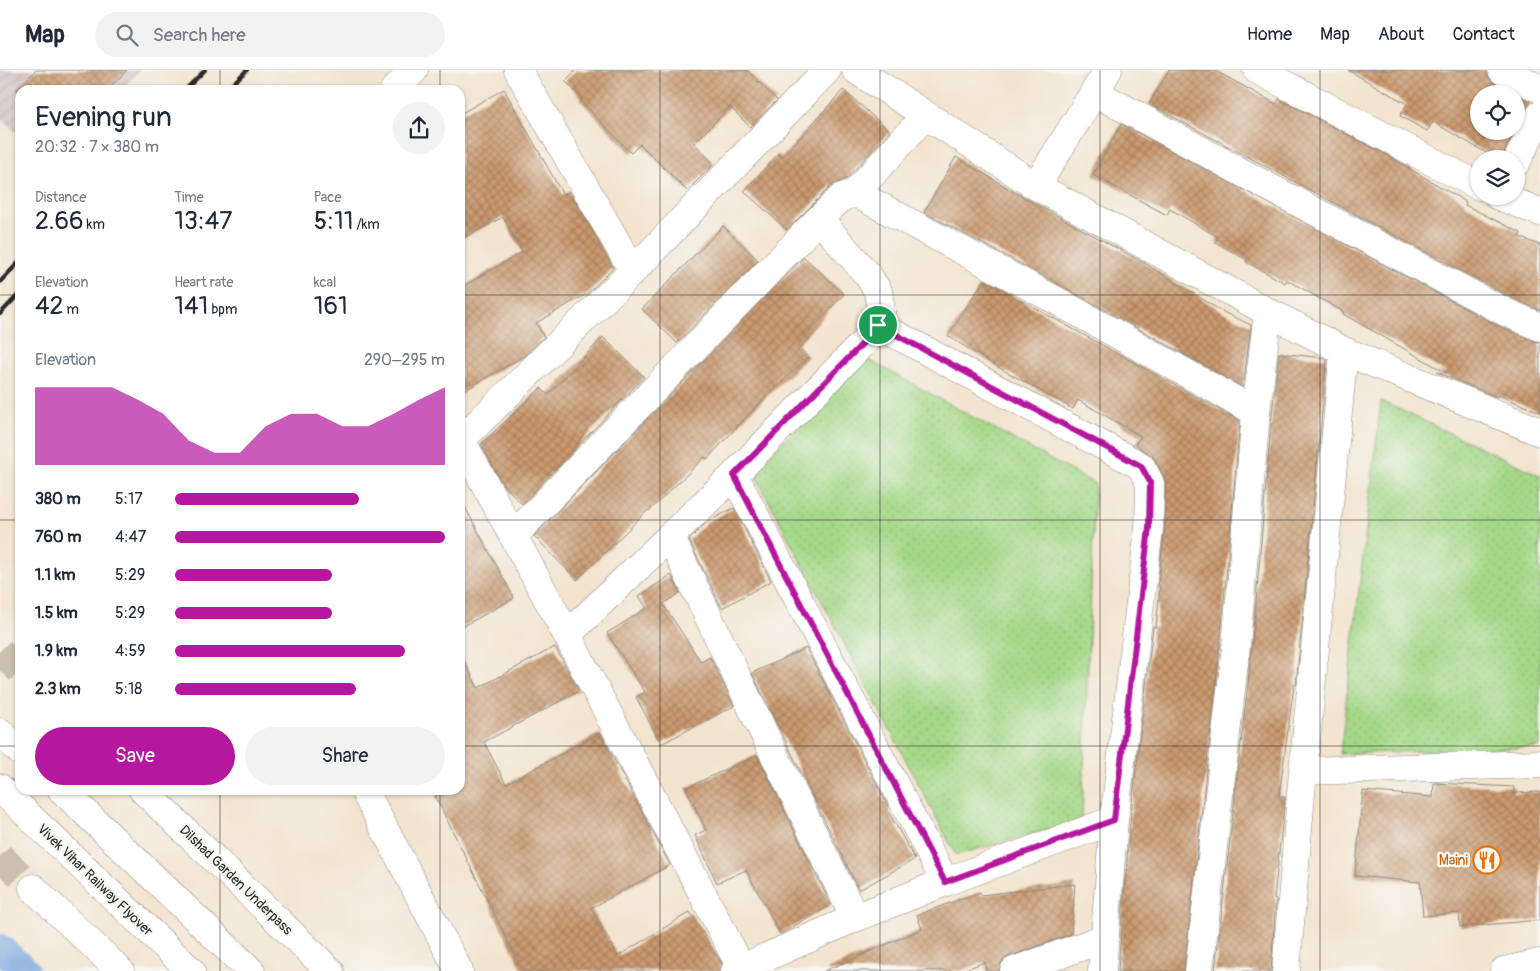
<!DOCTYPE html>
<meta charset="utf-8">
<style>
body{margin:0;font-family:Pangolin,sans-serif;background:#f2f2f3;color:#1f2937;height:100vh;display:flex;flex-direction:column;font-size:19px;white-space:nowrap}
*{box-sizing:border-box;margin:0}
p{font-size:16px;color:#747a83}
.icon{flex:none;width:28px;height:28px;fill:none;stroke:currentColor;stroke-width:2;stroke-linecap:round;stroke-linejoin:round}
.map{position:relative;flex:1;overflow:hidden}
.panel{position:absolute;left:15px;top:15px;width:450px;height:710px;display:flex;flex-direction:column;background:#fff;border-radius:15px;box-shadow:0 1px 4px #0004}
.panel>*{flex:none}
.buttons{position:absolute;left:1470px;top:15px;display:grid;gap:10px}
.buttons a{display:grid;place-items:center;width:55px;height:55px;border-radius:50%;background:#fff;box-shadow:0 1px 4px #0004;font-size:25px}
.pin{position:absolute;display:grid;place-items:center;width:42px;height:42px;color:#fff;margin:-21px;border:2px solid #fff;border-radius:50%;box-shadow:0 1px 5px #0007}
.round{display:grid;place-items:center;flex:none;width:52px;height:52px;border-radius:26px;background:#f2f2f3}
.overview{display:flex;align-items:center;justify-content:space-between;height:85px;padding:0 20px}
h1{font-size:28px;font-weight:600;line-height:38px}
.metrics{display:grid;grid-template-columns:repeat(3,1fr);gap:8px;height:85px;padding:5px 20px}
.metrics div{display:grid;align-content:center}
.metrics b{font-size:25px;font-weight:600}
.metrics small{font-size:14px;font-weight:400}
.metrics p{font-size:14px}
.chart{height:140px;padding:10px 20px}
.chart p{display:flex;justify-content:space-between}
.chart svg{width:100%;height:90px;margin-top:5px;fill:#b5179e;opacity:.7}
.primary-button{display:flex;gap:10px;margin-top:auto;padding:10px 20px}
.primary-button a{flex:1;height:58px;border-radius:30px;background:#b5179e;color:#fff;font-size:20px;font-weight:600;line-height:58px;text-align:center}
.primary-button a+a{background:#f2f2f3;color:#1f2937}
ul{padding:0 20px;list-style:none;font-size:16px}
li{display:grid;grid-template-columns:80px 60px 1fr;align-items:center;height:38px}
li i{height:12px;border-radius:6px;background:#b5179e}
header{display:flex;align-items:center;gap:30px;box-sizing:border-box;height:70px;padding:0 25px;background:#fff;border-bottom:1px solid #e0e1e3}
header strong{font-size:24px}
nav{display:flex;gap:28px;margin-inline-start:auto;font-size:18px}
.search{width:350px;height:45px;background:#f2f2f3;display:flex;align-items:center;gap:12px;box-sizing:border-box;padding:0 18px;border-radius:28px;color:#747a83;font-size:19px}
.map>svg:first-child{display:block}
.industrial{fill:url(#industrial-furrows)}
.park{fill:url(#park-dots);stroke:#68825a}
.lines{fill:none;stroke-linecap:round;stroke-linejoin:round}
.canal{stroke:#73a2dc;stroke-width:28}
.building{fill:url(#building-cross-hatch)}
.secondary-tunnel{stroke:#cbbfae;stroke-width:28;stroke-dasharray:28 14;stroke-linecap:butt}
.minor-casing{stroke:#8f887d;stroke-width:29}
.secondary-casing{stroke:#8f887d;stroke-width:29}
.minor{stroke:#fff;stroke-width:28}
.secondary{stroke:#fff;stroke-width:28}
.rail{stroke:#2b2b2b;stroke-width:4}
.route-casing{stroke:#fff;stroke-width:10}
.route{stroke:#b5179e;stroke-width:6}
.grid{fill:none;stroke:#2b2b2b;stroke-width:1;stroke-opacity:0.55}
.labels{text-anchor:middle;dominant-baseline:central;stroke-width:5;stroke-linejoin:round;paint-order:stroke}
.food-label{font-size:14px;fill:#c56008;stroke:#f6f6f2;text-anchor:end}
.street-label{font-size:14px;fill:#2b2b2b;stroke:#f6f6f2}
</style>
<header>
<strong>Map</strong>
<div class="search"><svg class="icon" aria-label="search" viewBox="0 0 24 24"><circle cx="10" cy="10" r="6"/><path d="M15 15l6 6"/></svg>Search here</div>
<nav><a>Home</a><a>Map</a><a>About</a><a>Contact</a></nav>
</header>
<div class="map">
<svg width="1540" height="901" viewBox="0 0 1540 901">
<defs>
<pattern id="industrial-furrows" width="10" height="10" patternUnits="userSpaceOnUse" patternTransform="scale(1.25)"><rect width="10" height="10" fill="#d2bec1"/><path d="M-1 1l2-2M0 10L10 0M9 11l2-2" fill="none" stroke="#b4a3a6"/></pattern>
<pattern id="park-dots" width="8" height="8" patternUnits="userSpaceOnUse" patternTransform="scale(1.25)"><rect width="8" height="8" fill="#a5d888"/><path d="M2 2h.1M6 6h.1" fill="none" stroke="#8eba76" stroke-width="1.8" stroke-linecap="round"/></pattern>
<pattern id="building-cross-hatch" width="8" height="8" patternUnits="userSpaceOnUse" patternTransform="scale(1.25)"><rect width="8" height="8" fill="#cb9a70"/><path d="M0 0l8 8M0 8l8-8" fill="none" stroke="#a57e5c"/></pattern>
</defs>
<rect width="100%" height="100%" fill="#f6f6f2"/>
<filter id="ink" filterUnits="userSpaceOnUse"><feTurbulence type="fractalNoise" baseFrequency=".02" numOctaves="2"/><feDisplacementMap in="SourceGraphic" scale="10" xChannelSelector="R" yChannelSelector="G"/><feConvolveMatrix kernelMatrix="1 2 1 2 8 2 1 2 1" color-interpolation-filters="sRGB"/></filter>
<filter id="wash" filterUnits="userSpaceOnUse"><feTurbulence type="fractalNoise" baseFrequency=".0096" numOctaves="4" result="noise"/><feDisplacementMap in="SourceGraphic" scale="20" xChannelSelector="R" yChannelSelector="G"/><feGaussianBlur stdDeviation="1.12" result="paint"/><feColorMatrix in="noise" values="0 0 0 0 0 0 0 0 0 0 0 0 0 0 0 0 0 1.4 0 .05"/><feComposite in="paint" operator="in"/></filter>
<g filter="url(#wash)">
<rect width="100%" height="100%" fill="#f3e4cf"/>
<path class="industrial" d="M 0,0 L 140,0 L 122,20 L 20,20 L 20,66 L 0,48 Z"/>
<path class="park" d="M 867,289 L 1095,414 L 1082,750 L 956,785 L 753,401 Z
M 1381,331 L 1540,405 L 1540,677 L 1340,684 Z"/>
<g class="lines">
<path class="canal" d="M 0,878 L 26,901"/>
</g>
<g id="blocks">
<path class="building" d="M 36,0 L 127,0 L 107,20 L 16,20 Z
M 576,0 L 747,0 L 777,30 L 750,57 L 730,37 L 694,73 L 714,94 L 687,121 L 640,74 L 631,83 L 580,30 L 582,28 L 565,11 Z
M 1169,0 L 1214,0 L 1276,34 L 1279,29 L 1385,84 L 1466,132 L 1465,135 L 1521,163 L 1519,167 L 1540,175 L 1540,240 L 1512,228 L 1149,34 Z
M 1348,0 L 1487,0 L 1489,8 L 1495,14 L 1515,24 L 1479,24 L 1479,61 L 1514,61 L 1501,89 L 1497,89 L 1433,52 L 1427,61 L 1400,46 L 1407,34 Z
M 504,19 L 563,125 L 569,121 L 613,198 L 588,223 L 536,253 L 544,267 L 524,286 L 460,323 L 460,218 L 522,182 L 503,147 L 460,170 L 460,44 Z
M 843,20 L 890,61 L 846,109 L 831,116 L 787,160 L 744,121 L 778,84 L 782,87 Z
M 1516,25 L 1531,32 L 1526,38 L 1516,58 Z
M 1121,54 L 1498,256 L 1534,271 L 1540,272 L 1540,342 L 1498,325 L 1497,327 L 1437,302 L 1447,303 L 1343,244 L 1344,242 L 1287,210 L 1285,213 L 1246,192 L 1247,190 L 1215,172 L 1218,167 L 1170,139 L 1167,145 L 1093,105 Z
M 956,87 L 1028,130 L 1146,194 L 1223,242 L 1251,255 L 1243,317 L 1064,217 L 924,142 Z
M 723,156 L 758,190 L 677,273 L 642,239 Z
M 804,187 L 844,224 L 797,275 L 808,287 L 752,341 L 707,389 L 705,387 L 649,441 L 648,440 L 577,510 L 534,466 Z
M 984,210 L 1240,351 L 1220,574 L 1184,901 L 1118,901 L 1130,752 L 1153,557 L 1156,557 L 1160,517 L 1158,516 L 1165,458 L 1166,413 L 1164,406 L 1154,388 L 1135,374 L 1141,366 L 1078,330 L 1073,339 L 996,296 L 948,266 Z
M 603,267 L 644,307 L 522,434 L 503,414 L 481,374 L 541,318 L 548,325 Z
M 1279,283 L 1324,288 L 1327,290 L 1296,615 L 1294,615 L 1279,726 L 1285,727 L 1274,828 L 1276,829 L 1271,901 L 1215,901 L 1252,578 L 1272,344 Z
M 460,428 L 514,528 L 460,558 Z
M 734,438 L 771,511 L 722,538 L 689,470 L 707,452 Z
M 671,505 L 680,523 L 663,534 L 701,592 L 710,587 L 734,636 L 661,674 L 636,627 L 645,622 L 607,563 L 647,538 L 639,526 Z
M 555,577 L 579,621 L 484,672 L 506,714 L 600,663 L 670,795 L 591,838 L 618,886 L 690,842 L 722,894 L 720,901 L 523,901 L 435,726 L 448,720 L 460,720 L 460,583 L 478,618 Z
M 806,578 L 889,738 L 887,739 L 915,789 L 859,820 L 752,603 Z
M 757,685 L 831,835 L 780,864 L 746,800 L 717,813 L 695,765 L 706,760 L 686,718 Z
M 1434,713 L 1514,717 L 1514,723 L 1540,722 L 1540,850 L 1460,857 L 1459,843 L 1423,846 L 1420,812 L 1355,806 L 1363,721 L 1433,727 Z
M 1075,814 L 1071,864 L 1008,887 L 1002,891 L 999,901 L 986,901 L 985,892 L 960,901 L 824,901 L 922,859 L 917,845 L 980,822 L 981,825 Z"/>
</g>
</g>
<g filter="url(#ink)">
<use href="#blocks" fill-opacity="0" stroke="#8f887d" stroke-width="1"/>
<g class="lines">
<path class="secondary-tunnel" d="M 0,581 L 20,601
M 0,786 L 33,818"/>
<g class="minor-casing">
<path id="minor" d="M 518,0 L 633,201
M 856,0 L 1036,116 L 1268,242 L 1344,281 L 1540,362
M 1257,0 L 1479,116
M 1502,0 L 1540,19
M 394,20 L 414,0
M 1094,22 L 1265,115 L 1505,242 L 1540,257
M 1516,93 L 1540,45
M 1036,116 L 1108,0
M 855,123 L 1057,231 L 1256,342
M 1498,126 L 1540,142
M 878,255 L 1141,396 L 1150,413 L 1149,458 L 1114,750 L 1102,901
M 460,368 L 567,565 L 741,897
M 461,370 L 633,201 L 827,0
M 734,405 L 945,812
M 513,466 L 819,149 L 842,127 L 855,123 L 925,46
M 670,466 L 769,674 L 855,848
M 567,565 L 734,405 L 864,272 L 878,255 L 881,241 L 878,221 L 867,204 L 819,149
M 1303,701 L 1540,694
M 364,720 L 459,901
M 735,901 L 855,848 L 945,812 L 1114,750
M 1014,901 L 1105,868
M 1199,901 L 1236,576 L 1256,342 L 1268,242
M 1286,901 L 1303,701 L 1344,281
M 1504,901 L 1540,893"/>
</g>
<g class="secondary-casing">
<path id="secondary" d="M 0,662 L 20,681
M 0,718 L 191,901
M 62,720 L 251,901
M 143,720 L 330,901
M 33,818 L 120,901"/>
</g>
<use href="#minor" class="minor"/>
<use href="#secondary" class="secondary"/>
<path class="rail" d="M 185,20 L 205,0
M 226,20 L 247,0
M 0,212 L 20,191
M 0,244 L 20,223"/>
</g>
</g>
<g class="lines" filter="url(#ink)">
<g class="route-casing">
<path id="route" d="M 878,255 L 1141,396 L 1150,412 L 1149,458 L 1114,750 L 945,812 L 734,405 L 864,272 Z"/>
</g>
<use href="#route" class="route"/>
</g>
<path class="grid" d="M 220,0 L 220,20M 440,0 L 440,20M 660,0 L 660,901M 880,0 L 880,901M 1100,0 L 1100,901M 1320,0 L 1320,901M 0,225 L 20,225M 460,225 L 1540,225M 0,450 L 20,450M 460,450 L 1540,450M 0,676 L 20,676M 460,676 L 1540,676M 220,720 L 220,901M 440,720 L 440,901"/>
<defs>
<g id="restaurant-ring" transform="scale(1.4375)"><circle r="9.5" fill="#f6f6f2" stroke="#e8710a" stroke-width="1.5"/><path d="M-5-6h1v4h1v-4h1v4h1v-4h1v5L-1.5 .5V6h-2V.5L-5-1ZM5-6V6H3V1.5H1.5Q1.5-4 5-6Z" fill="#e8710a"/></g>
</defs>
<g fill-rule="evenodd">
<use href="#restaurant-ring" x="1487" y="790"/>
</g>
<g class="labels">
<g class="food-label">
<text x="1468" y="790">Maini</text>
</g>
<g class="street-label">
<text transform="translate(95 810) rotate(44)">Vivek Vihar Railway Flyover</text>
<text transform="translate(236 810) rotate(44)">Dilshad Garden Underpass</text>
</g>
</g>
</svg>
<div class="buttons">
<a><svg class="icon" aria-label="locate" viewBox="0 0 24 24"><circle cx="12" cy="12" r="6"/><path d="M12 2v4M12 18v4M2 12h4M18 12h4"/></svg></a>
<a><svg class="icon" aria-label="layers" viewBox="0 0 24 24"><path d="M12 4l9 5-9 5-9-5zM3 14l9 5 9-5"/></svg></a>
</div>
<div class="pin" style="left:878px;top:255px;background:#1e9e55"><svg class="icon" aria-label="arrive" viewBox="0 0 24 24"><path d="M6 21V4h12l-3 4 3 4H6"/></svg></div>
<section class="panel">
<div class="overview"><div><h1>Evening run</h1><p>20:32 · 7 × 380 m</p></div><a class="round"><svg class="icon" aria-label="share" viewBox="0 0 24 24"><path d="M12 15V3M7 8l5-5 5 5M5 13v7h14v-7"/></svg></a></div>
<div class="metrics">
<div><p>Distance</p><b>2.66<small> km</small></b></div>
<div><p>Time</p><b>13:47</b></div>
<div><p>Pace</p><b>5:11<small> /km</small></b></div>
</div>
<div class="metrics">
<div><p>Elevation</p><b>42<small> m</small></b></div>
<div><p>Heart rate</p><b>141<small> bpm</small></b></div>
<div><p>kcal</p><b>161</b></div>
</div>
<div class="chart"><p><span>Elevation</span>290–295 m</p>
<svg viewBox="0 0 160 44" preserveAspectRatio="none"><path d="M0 44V6L10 6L20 6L30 6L40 12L50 19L60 32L70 38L80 38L90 25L100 19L110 19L120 25L130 25L140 19L150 12L160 6V44z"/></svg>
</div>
<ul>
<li><b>380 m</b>5:17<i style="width:68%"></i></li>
<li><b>760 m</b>4:47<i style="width:100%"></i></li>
<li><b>1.1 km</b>5:29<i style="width:58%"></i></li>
<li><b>1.5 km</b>5:29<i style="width:58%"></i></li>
<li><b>1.9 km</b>4:59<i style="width:85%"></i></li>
<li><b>2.3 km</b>5:18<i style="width:67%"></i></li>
</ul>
<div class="primary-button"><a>Save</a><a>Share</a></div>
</section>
</div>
